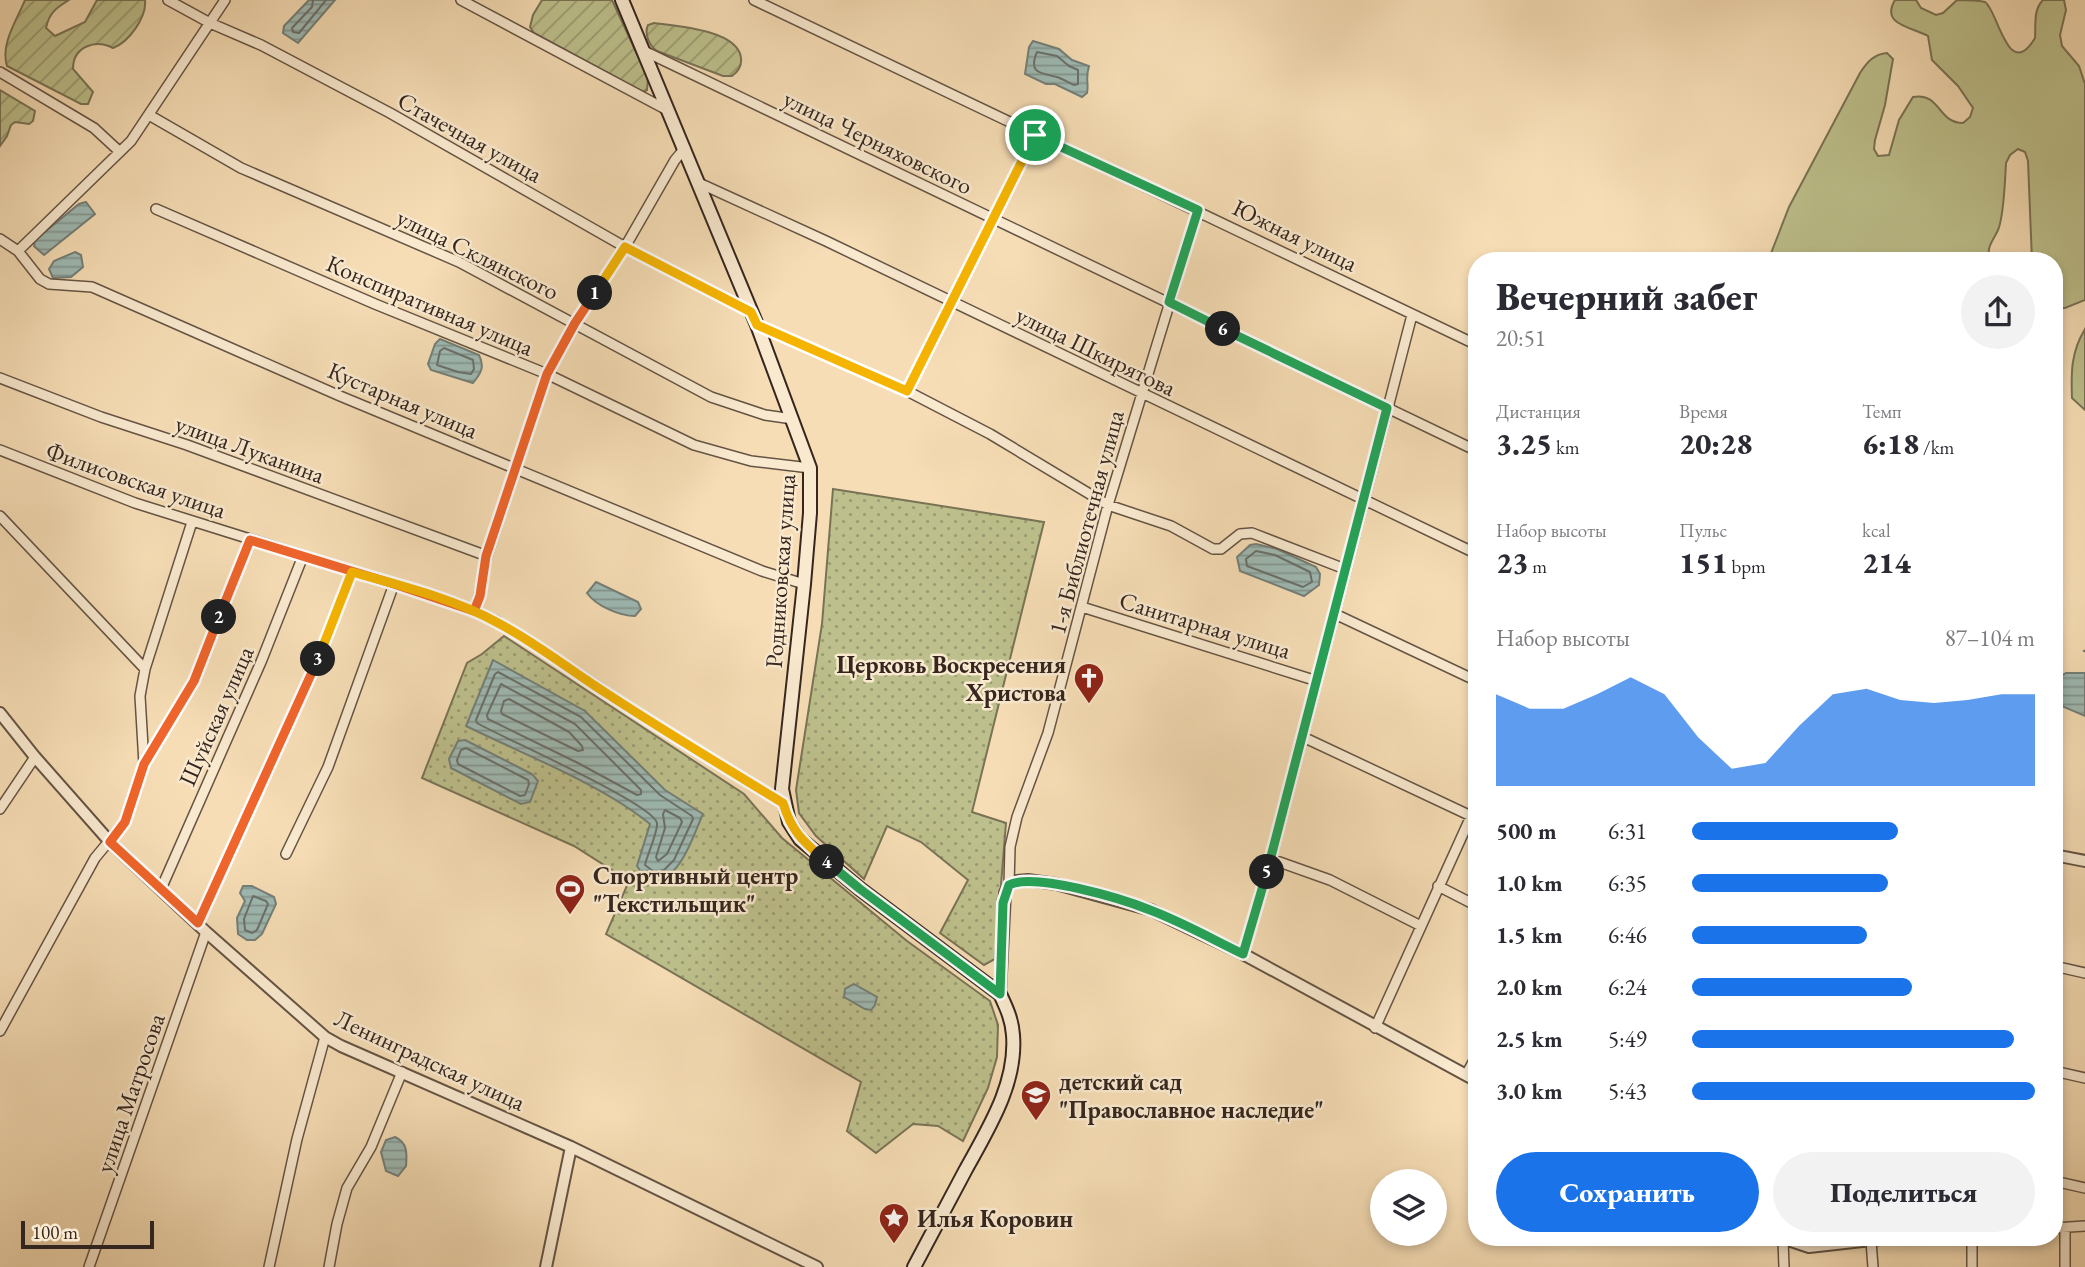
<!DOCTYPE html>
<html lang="ru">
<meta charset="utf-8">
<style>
body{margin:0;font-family:"EB Garamond",serif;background:#f2f2f3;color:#2b2b33;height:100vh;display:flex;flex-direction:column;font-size:26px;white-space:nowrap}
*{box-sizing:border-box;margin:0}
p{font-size:23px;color:#7c7c81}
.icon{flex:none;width:38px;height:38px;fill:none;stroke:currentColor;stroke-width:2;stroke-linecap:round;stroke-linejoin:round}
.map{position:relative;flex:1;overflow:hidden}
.panel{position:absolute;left:1468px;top:252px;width:595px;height:994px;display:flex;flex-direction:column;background:#fff;border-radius:28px;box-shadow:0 4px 10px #0003}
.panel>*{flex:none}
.controls{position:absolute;left:1370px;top:1169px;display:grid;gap:14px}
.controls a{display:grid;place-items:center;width:77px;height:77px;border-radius:50%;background:#fff;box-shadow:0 4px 10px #0003;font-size:35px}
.scale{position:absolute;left:21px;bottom:18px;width:133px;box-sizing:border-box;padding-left:7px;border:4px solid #35261f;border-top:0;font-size:19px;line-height:24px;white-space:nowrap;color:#35261f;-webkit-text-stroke:5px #f9e9cf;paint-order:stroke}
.pin{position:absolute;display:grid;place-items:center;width:60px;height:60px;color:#fff;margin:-30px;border:4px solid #fff;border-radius:50%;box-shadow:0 2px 7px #0007}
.km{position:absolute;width:35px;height:35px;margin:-18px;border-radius:50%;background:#222;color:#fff;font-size:19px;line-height:35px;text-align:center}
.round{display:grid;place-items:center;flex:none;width:74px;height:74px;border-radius:37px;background:#f2f2f3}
.summary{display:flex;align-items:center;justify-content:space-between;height:119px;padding:0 28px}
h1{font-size:38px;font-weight:800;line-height:52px}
.stats{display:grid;grid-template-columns:repeat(3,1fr);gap:10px;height:119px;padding:7px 28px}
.stats div{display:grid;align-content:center}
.stats b{font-size:30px;font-weight:800}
.stats small{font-size:19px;font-weight:400}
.stats p{font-size:19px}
.chart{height:196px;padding:14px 28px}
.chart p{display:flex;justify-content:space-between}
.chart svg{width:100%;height:126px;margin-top:7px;fill:#1a73e8;opacity:.7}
.primary-button{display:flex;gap:14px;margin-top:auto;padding:14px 28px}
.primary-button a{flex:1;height:80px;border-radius:42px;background:#1a73e8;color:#fff;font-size:28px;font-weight:800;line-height:80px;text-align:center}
.primary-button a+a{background:#f2f2f3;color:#2b2b33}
ul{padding:0 28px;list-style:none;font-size:23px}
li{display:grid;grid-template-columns:112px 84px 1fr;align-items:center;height:52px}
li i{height:18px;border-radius:9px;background:#1a73e8}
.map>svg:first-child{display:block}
.grass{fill:#bdc08c;stroke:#797356;stroke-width:2}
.park{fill:url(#park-dots);stroke:#797356;stroke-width:2}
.garden{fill:url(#garden-furrows);stroke:#797356;stroke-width:2}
.water{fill:url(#water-rules);stroke:#747f78;stroke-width:2}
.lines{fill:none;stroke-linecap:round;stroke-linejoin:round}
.shore{stroke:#6a706a;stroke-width:2}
.stream{stroke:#747f78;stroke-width:2.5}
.minor-casing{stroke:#655444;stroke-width:12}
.tertiary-casing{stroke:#655444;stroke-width:14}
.secondary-casing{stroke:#35261f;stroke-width:16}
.minor{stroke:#f9e9cf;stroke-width:9}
.tertiary{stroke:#f9e9cf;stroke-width:10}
.secondary{stroke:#f9e9cf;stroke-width:12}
.split-1-casing{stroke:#fff;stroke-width:14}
.split-2-casing{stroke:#fff;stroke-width:14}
.split-3-casing{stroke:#fff;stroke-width:14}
.split-4-casing{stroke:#fff;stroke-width:14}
.split-5-casing{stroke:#fff;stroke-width:14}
.split-6-casing{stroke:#fff;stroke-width:14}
.split-7-casing{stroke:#fff;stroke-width:14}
.split-1{stroke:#f5b400;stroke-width:9}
.split-2{stroke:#f0652b;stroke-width:9}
.split-3{stroke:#f0652b;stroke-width:9}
.split-4{stroke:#f5b400;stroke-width:9}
.split-5{stroke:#22a559;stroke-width:9}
.split-6{stroke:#22a559;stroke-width:9}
.split-7{stroke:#22a559;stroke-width:9}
.labels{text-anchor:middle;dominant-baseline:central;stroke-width:5;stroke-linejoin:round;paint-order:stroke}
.street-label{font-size:24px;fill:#35261f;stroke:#f9e9cf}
.poi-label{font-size:24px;font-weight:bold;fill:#35261f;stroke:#f9e9cf;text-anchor:start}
</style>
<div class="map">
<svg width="2085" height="1267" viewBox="0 0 2085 1267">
<defs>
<pattern id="park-dots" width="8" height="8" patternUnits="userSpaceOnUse" patternTransform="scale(1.75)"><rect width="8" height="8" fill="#bdc08c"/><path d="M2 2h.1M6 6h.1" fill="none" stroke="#9a9c72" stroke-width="1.8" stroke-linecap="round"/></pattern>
<pattern id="garden-furrows" width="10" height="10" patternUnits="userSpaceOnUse" patternTransform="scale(1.75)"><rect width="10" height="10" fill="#bdc08c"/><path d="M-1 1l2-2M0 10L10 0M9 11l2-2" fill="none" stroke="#9a9c72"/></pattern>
<pattern id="water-rules" width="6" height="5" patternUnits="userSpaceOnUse" patternTransform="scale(1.75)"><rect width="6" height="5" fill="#9ebab4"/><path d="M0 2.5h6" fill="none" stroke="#829792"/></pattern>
</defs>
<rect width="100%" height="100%" fill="#f6ddb5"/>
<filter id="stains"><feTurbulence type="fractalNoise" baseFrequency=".00286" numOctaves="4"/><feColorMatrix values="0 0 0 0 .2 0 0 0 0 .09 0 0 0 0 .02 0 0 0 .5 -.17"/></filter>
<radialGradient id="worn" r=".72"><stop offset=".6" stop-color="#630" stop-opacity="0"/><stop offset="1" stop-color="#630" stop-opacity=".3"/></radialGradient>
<path class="grass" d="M 1895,0 L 1916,0 L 1921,8 L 1936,15 L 1943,13 L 1957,0 C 1965,0 1977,0 1985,2 C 1998,10 2008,83 2035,38 C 2036,25 2033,10 2043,0 L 2064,0 L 2066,10 L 2060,35 L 2062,46 L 2079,66 L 2085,84 L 2085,300 L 2065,308 L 2055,308 L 2054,261 L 2032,261 L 2028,161 L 2025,152 L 2018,149 L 2010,155 L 2006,163 C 2005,180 2004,216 1998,230 C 1993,241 1984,249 1992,261 L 1768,261 L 1789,207 L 1860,73 C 1867,62 1874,54 1887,53 L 1893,59 L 1885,105 L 1875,140 L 1874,149 L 1878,156 L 1889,155 L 1899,120 L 1913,97 C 1941,92 1937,123 1963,123 L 1970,117 L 1973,108 L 1958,86 L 1932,60 L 1928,36 C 1912,27 1880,25 1895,0 Z
M 2085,329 L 2085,410 L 2072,398 C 2071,372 2071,352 2085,329 Z"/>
<path class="park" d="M 833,489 L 1044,522 L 972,812 L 1006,823 L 995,959 L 984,965 L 940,933 L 968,880 L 921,842 L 887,826 L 864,879 L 816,836 L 799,813 L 796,790 L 822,624 Z
M 504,636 L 744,794 L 782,838 L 907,941 L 990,1001 L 998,1025 L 997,1057 L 988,1088 L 963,1141 L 938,1126 L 913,1124 L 876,1153 L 847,1131 L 861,1082 L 606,934 L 629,881 L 574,846 L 422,778 L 467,663 L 482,654 Z"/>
<path class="garden" d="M 25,0 L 69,0 C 56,8 49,13 46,28 L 55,36 L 85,22 L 97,0 L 145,0 C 147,17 129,42 113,48 C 96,39 73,46 73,69 L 93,92 L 88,104 L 81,104 L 7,66 C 0,44 17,20 25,0 Z
M 542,0 L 612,0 L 648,78 L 647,90 L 643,92 L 534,33 L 530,27 L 533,15 Z
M 654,23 C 676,26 738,30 741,58 C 742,66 739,71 732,76 L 723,76 L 657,51 C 649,46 644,33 648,25 Z
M 0,90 L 35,111 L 33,121 L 29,124 L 15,122 L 11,125 L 7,136 L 0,146 Z"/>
<path class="water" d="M 309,0 L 335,0 L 298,43 L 283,33 L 284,26 Z
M 1033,41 L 1059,49 L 1072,60 L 1089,66 C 1085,79 1089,82 1087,93 L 1082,97 L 1055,84 L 1046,84 L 1025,74 L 1029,47 Z
M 86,202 L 95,214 L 44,255 L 34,246 L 35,240 L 79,204 Z
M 75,252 L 81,255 L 83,267 L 71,277 L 53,278 L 49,269 L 54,261 Z
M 440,339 L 479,355 C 485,367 481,373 473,383 L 431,370 L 428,364 L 435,344 Z
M 1256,544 L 1277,549 L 1316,567 L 1320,574 L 1319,585 L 1304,596 L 1240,571 L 1237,557 L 1250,545 Z
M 596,582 L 638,602 L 641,609 L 635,616 C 620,616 596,606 587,593 Z
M 493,660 L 585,711 L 665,790 L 703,814 C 694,833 680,882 654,879 C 647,878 641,873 637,866 L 650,824 C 603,785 523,754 466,726 Z
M 2066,673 L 2085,673 L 2085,716 L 2055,703 L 2056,679 Z
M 465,740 L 532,774 L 538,781 L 530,802 L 521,804 L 451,768 L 449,759 L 458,741 Z
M 243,886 L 252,886 L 274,897 L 276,904 L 262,934 L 255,940 L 247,940 L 238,934 L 237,918 L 245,901 L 240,893 Z
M 854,984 L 877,997 L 875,1005 L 871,1010 L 865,1009 L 844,997 L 845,989 Z
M 395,1137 C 408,1143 407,1154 406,1166 L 398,1176 L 386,1171 L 381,1152 L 386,1140 Z"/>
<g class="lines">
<path class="shore" d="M 313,0 L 312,7 L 292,28 L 293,32 L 299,33 L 326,0
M 1037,52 L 1057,56 L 1069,66 L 1078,70 L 1078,84 L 1074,85 C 1069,83 1063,79 1057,77 C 1040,73 1028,73 1037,52 Z
M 444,348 L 473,360 L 474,369 L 471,374 L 458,372 L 437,365 L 440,351 Z
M 1256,551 L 1275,555 L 1310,572 L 1312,582 L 1303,587 L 1247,566 L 1246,559 Z
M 498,672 L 581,717 L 660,795 L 692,816 L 693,819 L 674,860 L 664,870 L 654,872 L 645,865 C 647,855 658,832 657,823 C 654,804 501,737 477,723 L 476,720 L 495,674 Z
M 501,684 L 575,724 L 641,790 L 641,794 L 637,795 L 578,763 L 488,719 L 487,715 Z
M 509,699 L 569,732 L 582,746 L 583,750 L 578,751 L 502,714 L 501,711 L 504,701 Z
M 466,748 L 528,780 L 529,784 L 525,795 L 520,796 L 458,764 L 457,760 L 461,750 Z
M 665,810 L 680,818 L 682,822 L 667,854 L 658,861 L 656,857 L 665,828 L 663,814 Z
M 253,896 L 266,901 L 268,904 L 257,930 L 252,933 L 245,930 L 244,919 Z"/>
<path class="stream" d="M 2084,651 L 2085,651"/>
<g class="minor-casing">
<path id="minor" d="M 168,0 L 210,23 L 261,45 L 390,113 L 625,247 L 751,312
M 461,0 L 669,111
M 754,0 L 1477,345
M 642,50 L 1477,451
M 0,72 L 94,128 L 120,152
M 149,115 L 241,168 L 459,262 L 711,397 L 765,415 L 793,419
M 699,183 L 826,241 L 1477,554
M 156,209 L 375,304 L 547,374 L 694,445 L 751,461 L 810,468
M 0,239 L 18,251 L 40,279 L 49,284 L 92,287 L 340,396 L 762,571 L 804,584
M 18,251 L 131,141 L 225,0
M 757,325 L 907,391 L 990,434 L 1108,505 L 1171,526 L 1213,549 L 1221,549 L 1240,534 L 1252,533 L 1345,569
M 0,378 L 101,417 L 187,445 L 487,556
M 907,391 L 1035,135
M 0,450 L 135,503 L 394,584 L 474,611 L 498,622 L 529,641 L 663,730 L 783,803
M 0,516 L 145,669
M 1082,607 L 1317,681
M 474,611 L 479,596 L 487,556 L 547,374 L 575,323 L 625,247 L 675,160 L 685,148
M 1335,614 L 1477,681
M 1303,737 L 1471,816
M 145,762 L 194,681 L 250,540
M 0,809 L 35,757
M 286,854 L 328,767 L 394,584
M 1271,859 L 1330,880 L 1421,926
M 1009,885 L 1010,847 L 1017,817 L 1048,733 L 1108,505 L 1198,210
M 1438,886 L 1477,906
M 161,889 L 261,662 L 303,556
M 198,923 L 321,653 L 352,572
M 1243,954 L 1271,859 L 1412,315
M 2054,966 L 2085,973
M 1375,1028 L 1477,803
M 0,1031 L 95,858 L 125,822 L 144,764 L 140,696 L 145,669 L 192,522
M 2054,1071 L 2085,1078
M 1466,1075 L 1477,1055
M 2054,1181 L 2085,1188
M 2054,1228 L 2085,1226
M 2065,1228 L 2065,1267
M 1972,1237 L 1972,1267
M 1783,1239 L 1784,1267
M 1894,1239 L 1951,1237
M 1871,1241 L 1873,1267
M 89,1267 L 206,932
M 269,1267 L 297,1139 L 325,1037
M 329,1267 L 337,1224 L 347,1188 L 371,1147 L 402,1072"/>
</g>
<g class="tertiary-casing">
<path id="tertiary" d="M 0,713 L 35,757 L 110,842 L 206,932 L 325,1037 L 341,1046 L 571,1147 L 817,1267
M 2054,855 L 2085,861
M 1000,994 L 1005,893 L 1009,885 L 1017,881 L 1028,880 L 1056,884 L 1151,910 L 1243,954 L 1477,1081
M 1779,1237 L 1809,1247 L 1898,1237
M 546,1267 L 571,1147"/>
</g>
<g class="secondary-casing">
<path id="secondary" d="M 622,0 L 757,325 L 810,468 L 810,513 L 804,584 L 782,789 L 789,822 L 800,839 L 860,889 L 1000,994 C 1006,1007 1012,1019 1013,1035 C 1017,1084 988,1129 965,1171 C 948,1203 931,1235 914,1267"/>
</g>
<use href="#minor" class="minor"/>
<use href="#tertiary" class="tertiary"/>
<use href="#secondary" class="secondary"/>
</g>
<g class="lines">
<g class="split-1-casing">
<path id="split-1" d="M 595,293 L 625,247 L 751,312 L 757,325 L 907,391 L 1035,135"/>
</g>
<g class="split-2-casing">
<path id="split-2" d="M 219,617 L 250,540 L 394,584 L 474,611 L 480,596 L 486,556 L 547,374 L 575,323 L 595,293"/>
</g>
<g class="split-3-casing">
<path id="split-3" d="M 219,617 L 194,681 L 144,764 L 125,822 L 110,842 L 198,923 L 318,659"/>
</g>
<g class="split-4-casing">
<path id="split-4" d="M 318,659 L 352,572 C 399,585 455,599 498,623 C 536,643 570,670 606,693 C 664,731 724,767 783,803 C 792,833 804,842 827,862"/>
</g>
<g class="split-5-casing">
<path id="split-5" d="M 827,862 L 860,889 L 1000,994 L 1003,903 L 1009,885 C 1034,872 1123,899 1150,910 C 1182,922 1212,939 1243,954 L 1267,872"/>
</g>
<g class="split-6-casing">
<path id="split-6" d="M 1223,329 L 1387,408 L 1267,872"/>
</g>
<g class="split-7-casing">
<path id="split-7" d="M 1035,135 L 1198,210 L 1169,302 L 1223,329"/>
</g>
<use href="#split-1" class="split-1"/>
<use href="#split-2" class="split-2"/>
<use href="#split-3" class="split-3"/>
<use href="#split-4" class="split-4"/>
<use href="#split-5" class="split-5"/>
<use href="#split-6" class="split-6"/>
<use href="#split-7" class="split-7"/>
</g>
<defs>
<g id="church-pin" transform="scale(1.575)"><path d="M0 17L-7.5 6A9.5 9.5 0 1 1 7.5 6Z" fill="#8f2418" stroke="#f9e9cf"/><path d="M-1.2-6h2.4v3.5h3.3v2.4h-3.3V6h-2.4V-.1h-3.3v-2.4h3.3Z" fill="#fff"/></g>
<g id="stadium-pin" transform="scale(1.575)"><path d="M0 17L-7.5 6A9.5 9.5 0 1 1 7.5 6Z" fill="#8f2418" stroke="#f9e9cf"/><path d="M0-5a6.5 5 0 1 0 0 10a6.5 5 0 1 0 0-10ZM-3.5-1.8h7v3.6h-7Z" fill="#fff"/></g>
<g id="school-pin" transform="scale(1.575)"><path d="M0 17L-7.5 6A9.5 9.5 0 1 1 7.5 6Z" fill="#8f2418" stroke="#f9e9cf"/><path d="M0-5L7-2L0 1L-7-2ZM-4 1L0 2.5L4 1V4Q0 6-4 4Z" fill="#fff"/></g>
<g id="sight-pin" transform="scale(1.575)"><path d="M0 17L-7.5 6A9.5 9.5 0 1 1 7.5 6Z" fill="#8f2418" stroke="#f9e9cf"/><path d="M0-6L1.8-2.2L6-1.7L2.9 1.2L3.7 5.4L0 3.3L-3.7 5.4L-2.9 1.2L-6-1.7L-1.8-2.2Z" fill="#fff"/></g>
</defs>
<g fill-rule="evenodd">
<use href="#church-pin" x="1089" y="678"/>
<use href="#stadium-pin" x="570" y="889"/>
<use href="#school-pin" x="1036" y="1095"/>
<use href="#sight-pin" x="894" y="1218"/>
</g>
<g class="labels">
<g class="street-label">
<text transform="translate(470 137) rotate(29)">Стачечная улица</text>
<text transform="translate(878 142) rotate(26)">улица Черняховского</text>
<text transform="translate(1295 235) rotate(26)">Южная улица</text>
<text transform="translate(478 254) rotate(26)">улица Склянского</text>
<text transform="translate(430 305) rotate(23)">Конспиративная улица</text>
<text transform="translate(1096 351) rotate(26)">улица Шкирятова</text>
<text transform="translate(403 400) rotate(23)">Кустарная улица</text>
<text transform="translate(250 449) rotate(20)">улица Луканина</text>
<text transform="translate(136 480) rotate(19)">Филисовская улица</text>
<text transform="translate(1086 522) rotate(-75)">1-я Библиотечная улица</text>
<text transform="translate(780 571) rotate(-86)">Родниковская улица</text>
<text transform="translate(1205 625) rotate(17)">Санитарная улица</text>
<text transform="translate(216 716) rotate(-66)">Шуйская улица</text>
<text transform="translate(430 1060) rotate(25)">Ленинградская улица</text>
<text transform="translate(130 1093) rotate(-71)">улица Матросова</text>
</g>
<g class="poi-label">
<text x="1066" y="664" text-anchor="end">Церковь Воскресения<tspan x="1066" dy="28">Христова</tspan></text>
<text x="593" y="875">Спортивный центр<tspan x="593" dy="28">"Текстильщик"</tspan></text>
<text x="1059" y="1081">детский сад<tspan x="1059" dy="28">"Православное наследие"</tspan></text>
<text x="917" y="1218">Илья Коровин</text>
</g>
</g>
<rect width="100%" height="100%" filter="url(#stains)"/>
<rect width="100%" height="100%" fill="url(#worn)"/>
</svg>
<div class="controls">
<a><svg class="icon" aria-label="layers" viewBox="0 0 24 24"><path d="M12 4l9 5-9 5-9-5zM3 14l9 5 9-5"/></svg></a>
</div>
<div class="scale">100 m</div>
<div class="pin" style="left:1035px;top:135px;background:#1e9e55"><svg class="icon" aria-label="arrive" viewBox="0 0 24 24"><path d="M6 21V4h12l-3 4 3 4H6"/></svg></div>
<b class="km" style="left:595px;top:293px">1</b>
<b class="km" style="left:219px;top:617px">2</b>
<b class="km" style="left:318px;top:659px">3</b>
<b class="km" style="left:827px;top:862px">4</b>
<b class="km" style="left:1267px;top:872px">5</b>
<b class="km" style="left:1223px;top:329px">6</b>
<section class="panel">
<div class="summary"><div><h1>Вечерний забег</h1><p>20:51</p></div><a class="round"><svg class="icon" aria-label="share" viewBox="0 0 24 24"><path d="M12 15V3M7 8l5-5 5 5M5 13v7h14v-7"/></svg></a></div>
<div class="stats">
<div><p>Дистанция</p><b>3.25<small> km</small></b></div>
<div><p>Время</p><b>20:28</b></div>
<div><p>Темп</p><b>6:18<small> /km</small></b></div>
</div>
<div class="stats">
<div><p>Набор высоты</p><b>23<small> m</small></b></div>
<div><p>Пульс</p><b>151<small> bpm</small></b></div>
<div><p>kcal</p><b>214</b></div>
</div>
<div class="chart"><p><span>Набор высоты</span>87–104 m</p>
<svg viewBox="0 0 160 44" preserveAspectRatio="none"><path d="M0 44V12L10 17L20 17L30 12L40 6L50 12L60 27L70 38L80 36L90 23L100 12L110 10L120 14L130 15L140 14L150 12L160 12V44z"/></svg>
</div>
<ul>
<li><b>500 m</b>6:31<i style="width:60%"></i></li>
<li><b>1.0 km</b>6:35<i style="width:57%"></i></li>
<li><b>1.5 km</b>6:46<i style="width:51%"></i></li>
<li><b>2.0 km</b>6:24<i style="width:64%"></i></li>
<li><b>2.5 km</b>5:49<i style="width:94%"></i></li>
<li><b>3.0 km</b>5:43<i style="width:100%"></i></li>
</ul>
<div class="primary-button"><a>Сохранить</a><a>Поделиться</a></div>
</section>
</div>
